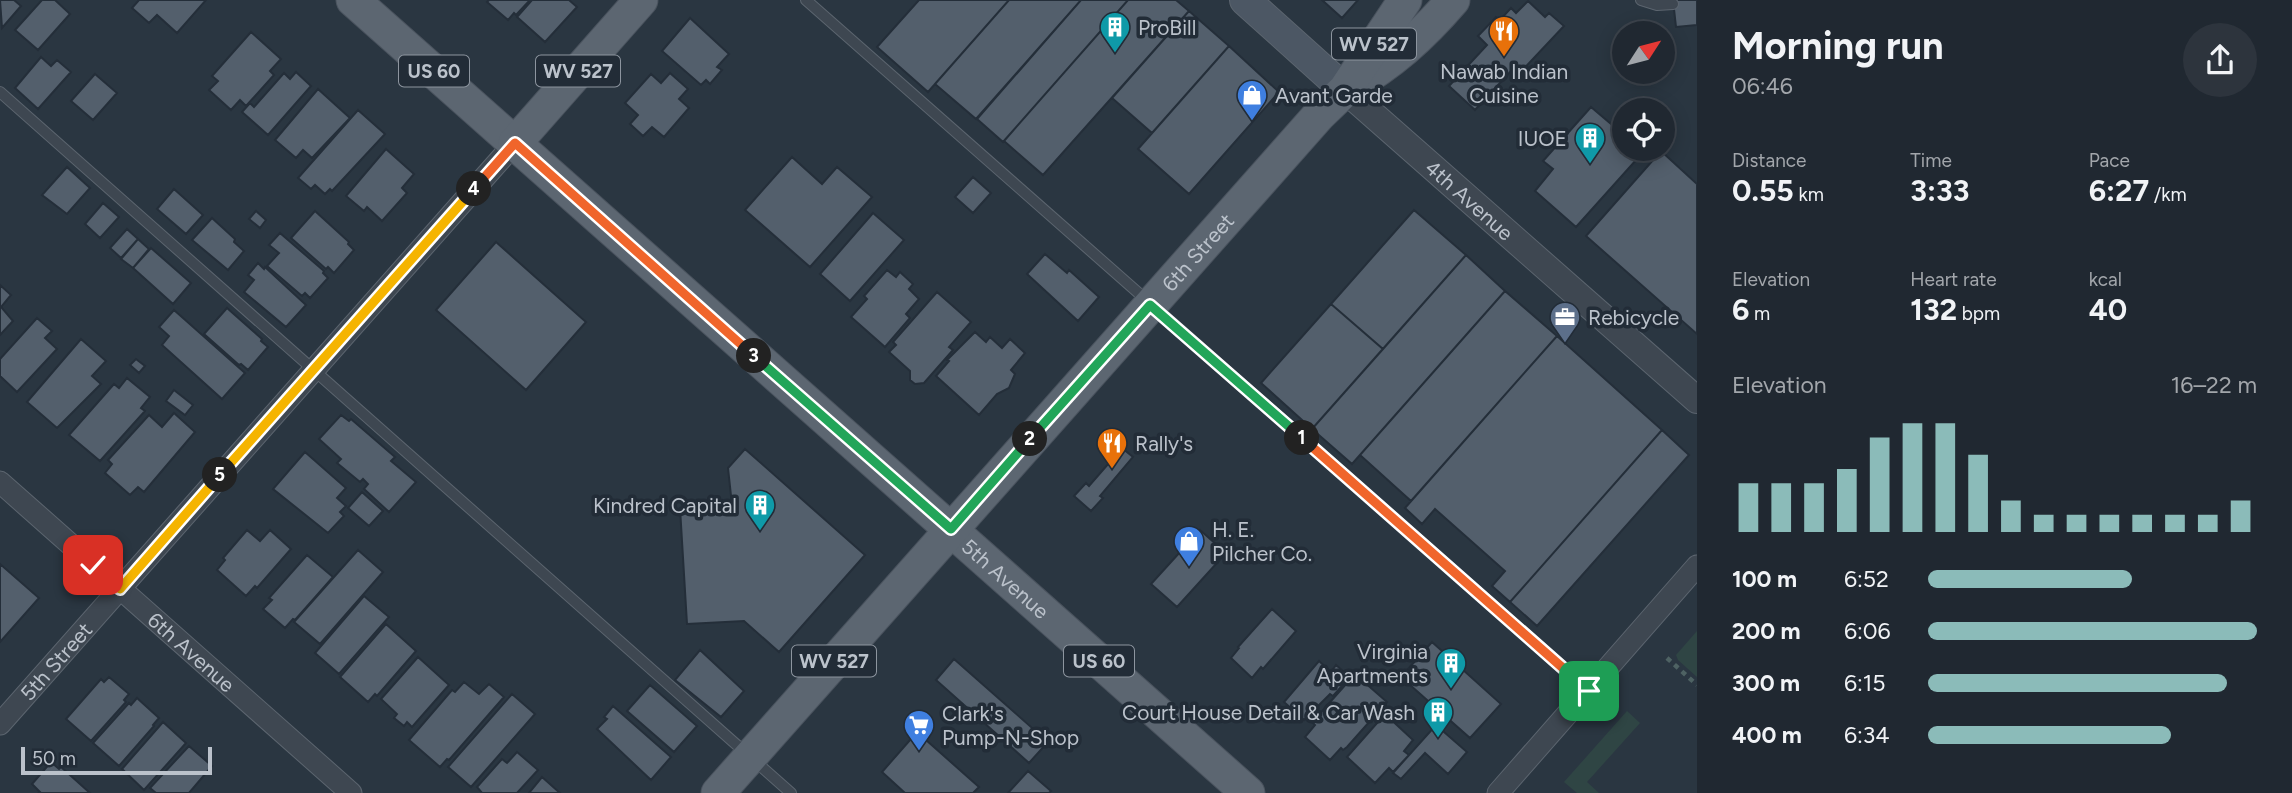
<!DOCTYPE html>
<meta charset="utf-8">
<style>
body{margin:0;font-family:Figtree,sans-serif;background:#2d343d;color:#f1f3f6;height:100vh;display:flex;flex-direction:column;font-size:26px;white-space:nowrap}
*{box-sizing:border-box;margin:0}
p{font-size:23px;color:#a2a6ab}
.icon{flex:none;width:38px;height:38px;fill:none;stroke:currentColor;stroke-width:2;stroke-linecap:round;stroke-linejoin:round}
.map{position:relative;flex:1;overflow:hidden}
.sheet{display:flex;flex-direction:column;background:#202831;width:595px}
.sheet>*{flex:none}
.needle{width:46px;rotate:54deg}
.buttons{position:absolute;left:1612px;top:21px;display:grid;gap:14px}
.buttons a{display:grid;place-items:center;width:63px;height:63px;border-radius:50%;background:#202831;box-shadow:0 4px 18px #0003,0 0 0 2px #3d444d;font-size:35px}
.scale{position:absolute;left:21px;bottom:18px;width:191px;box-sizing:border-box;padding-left:7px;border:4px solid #bbc2cb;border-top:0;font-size:19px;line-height:24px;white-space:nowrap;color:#bbc2cb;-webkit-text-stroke:5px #222c37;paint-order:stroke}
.pin{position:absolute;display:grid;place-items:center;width:60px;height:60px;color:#fff;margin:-30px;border-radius:14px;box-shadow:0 4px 10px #0006}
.km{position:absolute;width:35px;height:35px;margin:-18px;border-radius:50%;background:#222;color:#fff;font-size:19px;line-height:35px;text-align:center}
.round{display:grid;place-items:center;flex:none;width:74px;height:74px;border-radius:37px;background:#2d343d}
.head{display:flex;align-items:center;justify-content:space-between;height:119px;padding:0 35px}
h1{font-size:38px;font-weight:700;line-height:52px}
.figures{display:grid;grid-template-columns:repeat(3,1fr);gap:10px;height:119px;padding:7px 35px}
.figures div{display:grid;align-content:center}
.figures b{font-size:30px;font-weight:700}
.figures small{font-size:19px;font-weight:400}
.figures p{font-size:19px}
.chart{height:196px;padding:14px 35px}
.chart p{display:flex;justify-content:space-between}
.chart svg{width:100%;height:126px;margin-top:7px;stroke:#8bbbb9;stroke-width:6}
ul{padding:0 35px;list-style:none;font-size:23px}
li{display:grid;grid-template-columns:112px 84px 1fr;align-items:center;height:52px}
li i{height:18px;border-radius:9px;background:#8bbbb9}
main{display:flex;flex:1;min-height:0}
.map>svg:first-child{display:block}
.green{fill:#2f4544}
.building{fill:#535f6c;stroke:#242e39;stroke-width:2}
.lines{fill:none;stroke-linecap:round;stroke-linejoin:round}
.service-casing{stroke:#5c656f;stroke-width:12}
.minor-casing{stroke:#5c656f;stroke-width:23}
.tertiary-casing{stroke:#5c656f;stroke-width:28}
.secondary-casing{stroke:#5c656f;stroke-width:32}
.primary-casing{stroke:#4a535e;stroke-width:35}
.path{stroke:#4e6263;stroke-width:4.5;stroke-dasharray:5 5;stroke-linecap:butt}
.service{stroke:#3e4751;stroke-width:10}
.minor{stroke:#3e4751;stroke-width:21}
.tertiary{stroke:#3e4751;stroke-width:26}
.secondary{stroke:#4c5764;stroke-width:30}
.primary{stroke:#5c6671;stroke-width:33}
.split-1-casing{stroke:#fff;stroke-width:14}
.split-2-casing{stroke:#fff;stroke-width:14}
.split-3-casing{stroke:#fff;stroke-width:14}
.split-4-casing{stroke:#fff;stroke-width:14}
.split-5-casing{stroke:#fff;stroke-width:14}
.split-6-casing{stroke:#fff;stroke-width:14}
.split-1{stroke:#f0652b;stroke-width:9}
.split-2{stroke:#22a559;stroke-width:9}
.split-3{stroke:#22a559;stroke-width:9}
.split-4{stroke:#f0652b;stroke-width:9}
.split-5{stroke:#f5b400;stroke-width:9}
.split-6{stroke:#f5b400;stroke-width:9}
.labels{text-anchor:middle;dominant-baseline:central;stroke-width:7;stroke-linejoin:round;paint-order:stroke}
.shield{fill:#222c37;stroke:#8d959f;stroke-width:2}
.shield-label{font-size:19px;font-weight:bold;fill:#bbc2cb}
.poi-label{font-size:21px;fill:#bbc2cb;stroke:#222c37;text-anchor:start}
.street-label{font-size:21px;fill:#bbc2cb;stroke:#222c37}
</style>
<main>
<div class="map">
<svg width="1697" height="793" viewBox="0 0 1697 793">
<rect width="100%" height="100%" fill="#2a3641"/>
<path class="green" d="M 1697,631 L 1697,677 L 1678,660 L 1676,655 Z
M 1627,711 L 1640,723 L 1587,782 L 1599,793 L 1577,793 L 1564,782 Z"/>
<path class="building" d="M 0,0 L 14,0 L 21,6 L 2,28 Z
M 42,0 L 55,0 L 70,14 L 38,50 L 15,30 Z
M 139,0 L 206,0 L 177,33 L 157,15 L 149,23 L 132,8 Z
M 489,0 L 530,0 L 516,15 L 514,13 L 508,20 L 487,2 Z
M 532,0 L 569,0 L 577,7 L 545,42 L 517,17 Z
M 919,0 L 1009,0 L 928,92 L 877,47 Z
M 1009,0 L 1081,0 L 976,119 L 935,84 Z
M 1081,0 L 1128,0 L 1003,142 L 977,119 Z
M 1128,0 L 1176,0 L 1189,11 L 1043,175 L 1004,141 Z
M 1322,0 L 1358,0 L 1342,18 Z
M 1673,0 L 1697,0 L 1697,25 L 1676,27 Z
M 1528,1 L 1545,17 L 1549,13 L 1564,26 L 1516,77 L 1511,71 L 1475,110 L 1449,86 L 1487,45 L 1478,36 L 1496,17 L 1500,20 L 1511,8 L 1516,13 Z
M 1189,11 L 1229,46 L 1152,133 L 1112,98 Z
M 690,18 L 729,54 L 717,67 L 722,70 L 710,84 L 706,80 L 701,85 L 662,51 Z
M 251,32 L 281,59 L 270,71 L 274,75 L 246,106 L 240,100 L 231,110 L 209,90 L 218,81 L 212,76 Z
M 1229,46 L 1279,92 L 1189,194 L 1138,149 Z
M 41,57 L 51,66 L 57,60 L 71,72 L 38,109 L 15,88 Z
M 296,72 L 311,86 L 268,135 L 242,112 L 250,103 L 254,107 L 284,73 L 290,79 Z
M 670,73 L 688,89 L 679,99 L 689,108 L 664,137 L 652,127 L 643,136 L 630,124 L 638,115 L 625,103 L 651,74 L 661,83 Z
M 95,74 L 117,93 L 93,120 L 71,101 Z
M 318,89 L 350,118 L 312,158 L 303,150 L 296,158 L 275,140 Z
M 1591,107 L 1624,135 L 1624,149 L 1646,149 L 1576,227 L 1535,191 L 1553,169 L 1543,161 Z
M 358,110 L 385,134 L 332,191 L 330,189 L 325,194 L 315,185 L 311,189 L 298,178 Z
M 386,149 L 414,174 L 402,188 L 407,193 L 382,221 L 367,207 L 364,211 L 346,196 Z
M 1661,151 L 1697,184 L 1697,334 L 1586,236 Z
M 792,157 L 822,184 L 837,167 L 872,197 L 810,267 L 745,210 Z
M 67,167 L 90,188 L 67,214 L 42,195 Z
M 973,177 L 991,193 L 973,213 L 955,197 Z
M 174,189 L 203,215 L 186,234 L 157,209 Z
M 103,203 L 119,217 L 100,238 L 85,224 Z
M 1414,210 L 1466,255 L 1383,349 L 1331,304 Z
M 256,211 L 266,220 L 260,228 L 249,219 Z
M 315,211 L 349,242 L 348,244 L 354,250 L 334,273 L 328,267 L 326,269 L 291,238 Z
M 873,213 L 904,240 L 850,301 L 820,274 Z
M 212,218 L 235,239 L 234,242 L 244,251 L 228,270 L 192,240 Z
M 127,229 L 138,239 L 121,258 L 110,248 Z
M 280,233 L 324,271 L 323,273 L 328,278 L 310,298 L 305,293 L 302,296 L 267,266 L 279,253 L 269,245 Z
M 138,239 L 149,249 L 133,268 L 121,259 Z
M 496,242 L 586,322 L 526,390 L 436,310 Z
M 151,248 L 191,283 L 173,304 L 133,268 Z
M 1045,254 L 1067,273 L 1069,270 L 1099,297 L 1078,321 L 1027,274 Z
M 1466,255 L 1505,291 L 1352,464 L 1312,429 Z
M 258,263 L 264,269 L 265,267 L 306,305 L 286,327 L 244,292 L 254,280 L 248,275 Z
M 887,270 L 896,277 L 900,272 L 913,284 L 909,289 L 919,299 L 906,314 L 910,318 L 885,347 L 851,317 L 867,299 L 864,296 Z
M 0,285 L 11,295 L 1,307 L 13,321 L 0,335 Z
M 1505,291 L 1557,336 L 1411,501 L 1360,455 Z
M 937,292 L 971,322 L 949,347 L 953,350 L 924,383 L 915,384 L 910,380 L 910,371 L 889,352 L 896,345 L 893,342 Z
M 1331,304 L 1383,349 L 1312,429 L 1261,383 Z
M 227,308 L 262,339 L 261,341 L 268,347 L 248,370 L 241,364 L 239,365 L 204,334 Z
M 174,310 L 245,373 L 222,399 L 162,345 L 169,336 L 159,327 Z
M 37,318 L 52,331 L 45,338 L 57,349 L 17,392 L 0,376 L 0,359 Z
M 975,332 L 986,342 L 990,337 L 1002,348 L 1010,339 L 1025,353 L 1011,370 L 1015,374 L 1009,388 L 997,394 L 979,415 L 936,376 L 949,361 L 947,360 Z
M 1557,336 L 1662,430 L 1510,602 L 1492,586 L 1505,571 L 1435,509 L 1422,524 L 1405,508 Z
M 81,339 L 106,361 L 92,376 L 101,384 L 57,428 L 27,402 Z
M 136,359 L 145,366 L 139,373 L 130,365 Z
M 127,378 L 150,397 L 141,408 L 145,411 L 100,461 L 69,435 L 114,384 L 119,388 Z
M 174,390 L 193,405 L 185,415 L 166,401 Z
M 174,413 L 195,432 L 144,492 L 138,487 L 130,495 L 105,473 L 112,464 L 108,460 L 149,415 L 162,427 Z
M 341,415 L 349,421 L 351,419 L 395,457 L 391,461 L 416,482 L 389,512 L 364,489 L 368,484 L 363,479 L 360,482 L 337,463 L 341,459 L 319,439 Z
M 1662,430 L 1689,455 L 1537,626 L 1510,602 Z
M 1122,448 L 1133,457 L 1100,496 L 1103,498 L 1091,511 L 1074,496 L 1086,483 L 1089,486 Z
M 745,449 L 865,555 L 779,652 L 744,621 L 687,624 L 680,508 L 732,505 L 728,468 Z
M 305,452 L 346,488 L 337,498 L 346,506 L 340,512 L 344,516 L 328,533 L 273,489 Z
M 362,492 L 383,511 L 369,526 L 348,508 Z
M 247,530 L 260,541 L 270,530 L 291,549 L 257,588 L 255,586 L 246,596 L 217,570 L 225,560 L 223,558 Z
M 1200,530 L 1226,553 L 1177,607 L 1151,584 Z
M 358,550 L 383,572 L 320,644 L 294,622 Z
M 307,555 L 333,577 L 295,620 L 293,619 L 285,628 L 263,609 L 272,600 L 269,598 Z
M 0,564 L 39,598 L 0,642 Z
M 364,596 L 389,617 L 339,674 L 315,653 Z
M 1272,609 L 1296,631 L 1263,669 L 1261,667 L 1252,678 L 1231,658 L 1239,648 L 1238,647 Z
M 386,624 L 416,651 L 377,696 L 375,694 L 368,702 L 340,677 Z
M 1432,642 L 1501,704 L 1470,738 L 1401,677 Z
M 700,650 L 744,691 L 721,717 L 675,680 Z
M 418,657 L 449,685 L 412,727 L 407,722 L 404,726 L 394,718 L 397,714 L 381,699 Z
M 954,659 L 1048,742 L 1029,763 L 936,680 Z
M 1319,661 L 1331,672 L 1336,665 L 1350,677 L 1333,696 L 1330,694 L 1304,720 L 1284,702 Z
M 1355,674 L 1387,702 L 1347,747 L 1343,750 L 1341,748 L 1330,760 L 1305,737 L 1315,725 L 1313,723 L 1315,719 Z
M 109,677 L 129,694 L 124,700 L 126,702 L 91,741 L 66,719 L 101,679 L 104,682 Z
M 464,682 L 479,694 L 489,684 L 504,697 L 449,760 L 447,759 L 440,767 L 409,740 L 452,690 L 455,692 Z
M 650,685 L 697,726 L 674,752 L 627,711 Z
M 512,694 L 535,714 L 471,787 L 448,767 Z
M 137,698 L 159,718 L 153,725 L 154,726 L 119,766 L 93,743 L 129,703 L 131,705 Z
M 613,706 L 671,757 L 651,780 L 597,729 L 607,719 L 604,717 Z
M 1385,714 L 1413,740 L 1404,751 L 1409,755 L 1393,772 L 1389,768 L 1375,783 L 1347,757 Z
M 163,722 L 186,743 L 144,790 L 122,769 Z
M 1436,725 L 1467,752 L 1448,774 L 1425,753 L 1401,779 L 1393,773 Z
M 917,732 L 979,787 L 973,793 L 905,793 L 882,772 Z
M 189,746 L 212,766 L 189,793 L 156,793 L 150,788 Z
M 517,752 L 538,770 L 517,793 L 482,793 L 477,787 L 502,759 L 507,763 Z
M 51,762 L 59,769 L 61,767 L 90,793 L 38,793 L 40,792 L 32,784 Z
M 1028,771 L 1051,791 L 1049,793 L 1008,793 Z
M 542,777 L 560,793 L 529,793 Z"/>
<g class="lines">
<g class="service-casing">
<path id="service" d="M 806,0 L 1589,690
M 1641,0 L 1657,5 L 1673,4
M 0,92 L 791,793"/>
</g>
<g class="minor-casing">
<g id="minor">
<path id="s1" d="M 0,482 L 351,793"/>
<path id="s2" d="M 0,724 L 515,143"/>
<path d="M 1498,793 L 1697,566"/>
</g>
</g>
<g class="tertiary-casing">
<g id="tertiary">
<path id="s3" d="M 1345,90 L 1697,400"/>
</g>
</g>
<g class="secondary-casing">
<path id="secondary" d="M 1245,0 L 1345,90"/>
</g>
<g class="primary-casing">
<g id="primary">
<path id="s4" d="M 353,0 L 1248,793"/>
<path d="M 1350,87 C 1391,64 1422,36 1453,0"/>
<path d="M 515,143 L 641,0"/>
<path id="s5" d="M 718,793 L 1319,115 L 1345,90 L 1405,0"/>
</g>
</g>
<path class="path" d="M 1667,658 L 1697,685"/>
<use href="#service" class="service"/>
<use href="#minor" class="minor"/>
<use href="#tertiary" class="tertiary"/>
<use href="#secondary" class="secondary"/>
<use href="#primary" class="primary"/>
</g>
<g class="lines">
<g class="split-1-casing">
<path id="split-1" d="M 1302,438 L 1589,691"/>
</g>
<g class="split-2-casing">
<path id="split-2" d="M 1030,439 L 1150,305 L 1302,438"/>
</g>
<g class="split-3-casing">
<path id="split-3" d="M 754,356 L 951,529 L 1030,439"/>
</g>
<g class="split-4-casing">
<path id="split-4" d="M 474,189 L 515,143 L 754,356"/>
</g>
<g class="split-5-casing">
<path id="split-5" d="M 220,475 L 474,189"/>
</g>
<g class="split-6-casing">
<path id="split-6" d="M 93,565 L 120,589 L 220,475"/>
</g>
<use href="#split-1" class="split-1"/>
<use href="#split-2" class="split-2"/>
<use href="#split-3" class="split-3"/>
<use href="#split-4" class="split-4"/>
<use href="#split-5" class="split-5"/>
<use href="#split-6" class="split-6"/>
</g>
<defs>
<g id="building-pin" transform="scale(1.575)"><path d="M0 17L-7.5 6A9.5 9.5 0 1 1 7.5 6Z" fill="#0f9aa8" stroke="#222c37"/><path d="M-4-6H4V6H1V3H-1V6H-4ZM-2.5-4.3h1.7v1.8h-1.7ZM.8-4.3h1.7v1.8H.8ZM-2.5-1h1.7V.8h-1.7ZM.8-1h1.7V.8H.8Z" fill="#fff"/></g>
<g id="restaurant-pin" transform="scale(1.575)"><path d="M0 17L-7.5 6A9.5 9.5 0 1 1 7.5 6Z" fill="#e8710a" stroke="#222c37"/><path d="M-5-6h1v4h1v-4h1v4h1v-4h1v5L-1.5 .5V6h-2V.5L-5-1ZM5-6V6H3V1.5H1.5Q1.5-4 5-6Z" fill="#fff"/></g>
<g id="shop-pin" transform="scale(1.575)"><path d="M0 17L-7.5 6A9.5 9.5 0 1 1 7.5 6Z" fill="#3f7fe0" stroke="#222c37"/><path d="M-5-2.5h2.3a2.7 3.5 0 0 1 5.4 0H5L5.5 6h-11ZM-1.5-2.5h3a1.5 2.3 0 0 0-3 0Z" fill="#fff"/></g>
<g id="office-pin" transform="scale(1.575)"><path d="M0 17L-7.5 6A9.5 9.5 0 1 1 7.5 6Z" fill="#5c6f8a" stroke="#222c37"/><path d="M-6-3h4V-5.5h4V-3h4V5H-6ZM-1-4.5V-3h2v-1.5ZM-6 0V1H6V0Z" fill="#fff"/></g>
<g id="supermarket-pin" transform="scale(1.575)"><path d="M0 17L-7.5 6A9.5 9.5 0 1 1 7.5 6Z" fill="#3f7fe0" stroke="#222c37"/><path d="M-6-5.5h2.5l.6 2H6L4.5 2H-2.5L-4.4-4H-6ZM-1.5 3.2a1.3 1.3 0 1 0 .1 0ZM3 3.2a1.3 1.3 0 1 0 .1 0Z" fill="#fff"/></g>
</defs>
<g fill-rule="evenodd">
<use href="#building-pin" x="1115" y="27"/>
<use href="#restaurant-pin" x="1504" y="31"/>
<use href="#shop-pin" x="1252" y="95"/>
<use href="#building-pin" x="1590" y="138"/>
<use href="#office-pin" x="1565" y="317"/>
<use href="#restaurant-pin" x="1112" y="443"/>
<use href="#building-pin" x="760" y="505"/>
<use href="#shop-pin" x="1189" y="541"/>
<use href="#building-pin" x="1451" y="663"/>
<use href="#building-pin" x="1438" y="712"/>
<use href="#supermarket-pin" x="919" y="725"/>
</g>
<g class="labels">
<g class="shield">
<rect x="1332" y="28.5" width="84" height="31" rx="5"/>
<rect x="399" y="55.5" width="70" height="31" rx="5"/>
<rect x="536" y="55.5" width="84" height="31" rx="5"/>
<rect x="792" y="645.5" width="84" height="31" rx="5"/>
<rect x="1064" y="645.5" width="70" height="31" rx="5"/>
</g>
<g class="shield-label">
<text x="1374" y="44">WV 527</text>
<text x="434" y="71">US 60</text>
<text x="578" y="71">WV 527</text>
<text x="834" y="661">WV 527</text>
<text x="1099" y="661">US 60</text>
</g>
<g class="poi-label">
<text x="1138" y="27">ProBill</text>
<text x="1504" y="71" text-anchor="middle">Nawab Indian<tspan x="1504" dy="24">Cuisine</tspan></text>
<text x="1275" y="95">Avant Garde</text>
<text x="1567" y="138" text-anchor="end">IUOE</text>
<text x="1588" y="317">Rebicycle</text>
<text x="1135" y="443">Rally's</text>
<text x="737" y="505" text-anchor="end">Kindred Capital</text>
<text x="1212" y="529">H. E.<tspan x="1212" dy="24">Pilcher Co.</tspan></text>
<text x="1428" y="651" text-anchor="end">Virginia<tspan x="1428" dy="24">Apartments</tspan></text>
<text x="1415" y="712" text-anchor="end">Court House Detail &amp; Car Wash</text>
<text x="942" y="713">Clark's<tspan x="942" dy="24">Pump-N-Shop</tspan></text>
</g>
<g class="street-label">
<text stroke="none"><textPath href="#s3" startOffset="166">4th Avenue</textPath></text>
<text stroke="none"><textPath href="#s5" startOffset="723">6th Street</textPath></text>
<text stroke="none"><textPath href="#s4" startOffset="872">5th Avenue</textPath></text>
<text stroke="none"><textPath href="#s1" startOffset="256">6th Avenue</textPath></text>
<text stroke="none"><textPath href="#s2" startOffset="84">5th Street</textPath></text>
</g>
</g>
</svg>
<div class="buttons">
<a><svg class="needle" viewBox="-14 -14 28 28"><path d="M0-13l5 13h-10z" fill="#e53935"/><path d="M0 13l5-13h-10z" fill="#a2a6ab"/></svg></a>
<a><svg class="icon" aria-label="locate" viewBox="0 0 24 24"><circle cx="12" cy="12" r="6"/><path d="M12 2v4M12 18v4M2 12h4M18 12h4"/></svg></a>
</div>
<div class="scale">50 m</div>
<div class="pin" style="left:1589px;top:691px;background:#1e9e55"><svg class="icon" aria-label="arrive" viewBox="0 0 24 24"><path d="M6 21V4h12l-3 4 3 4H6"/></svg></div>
<div class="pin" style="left:93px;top:565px;background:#d93025"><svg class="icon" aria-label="check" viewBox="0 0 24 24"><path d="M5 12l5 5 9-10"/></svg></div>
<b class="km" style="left:1302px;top:438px">1</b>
<b class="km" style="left:1030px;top:439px">2</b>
<b class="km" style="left:754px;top:356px">3</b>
<b class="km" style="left:474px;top:189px">4</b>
<b class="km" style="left:220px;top:475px">5</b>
</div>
<section class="sheet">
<div class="head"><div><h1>Morning run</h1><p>06:46</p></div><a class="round"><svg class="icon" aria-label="share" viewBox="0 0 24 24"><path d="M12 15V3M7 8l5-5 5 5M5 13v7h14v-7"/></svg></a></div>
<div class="figures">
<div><p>Distance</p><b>0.55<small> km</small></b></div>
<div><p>Time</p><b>3:33</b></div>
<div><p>Pace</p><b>6:27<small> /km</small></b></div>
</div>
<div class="figures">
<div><p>Elevation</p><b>6<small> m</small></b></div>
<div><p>Heart rate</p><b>132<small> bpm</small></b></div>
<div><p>kcal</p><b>40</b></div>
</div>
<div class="chart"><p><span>Elevation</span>16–22 m</p>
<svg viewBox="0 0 160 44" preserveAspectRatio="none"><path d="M5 44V27M15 44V27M25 44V27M35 44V22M45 44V11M55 44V6M65 44V6M75 44V17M85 44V33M95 44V38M105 44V38M115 44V38M125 44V38M135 44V38M145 44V38M155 44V33"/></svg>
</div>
<ul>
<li><b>100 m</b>6:52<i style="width:62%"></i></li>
<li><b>200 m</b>6:06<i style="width:100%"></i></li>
<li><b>300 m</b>6:15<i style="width:91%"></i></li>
<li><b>400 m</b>6:34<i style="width:74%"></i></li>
</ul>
</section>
</main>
